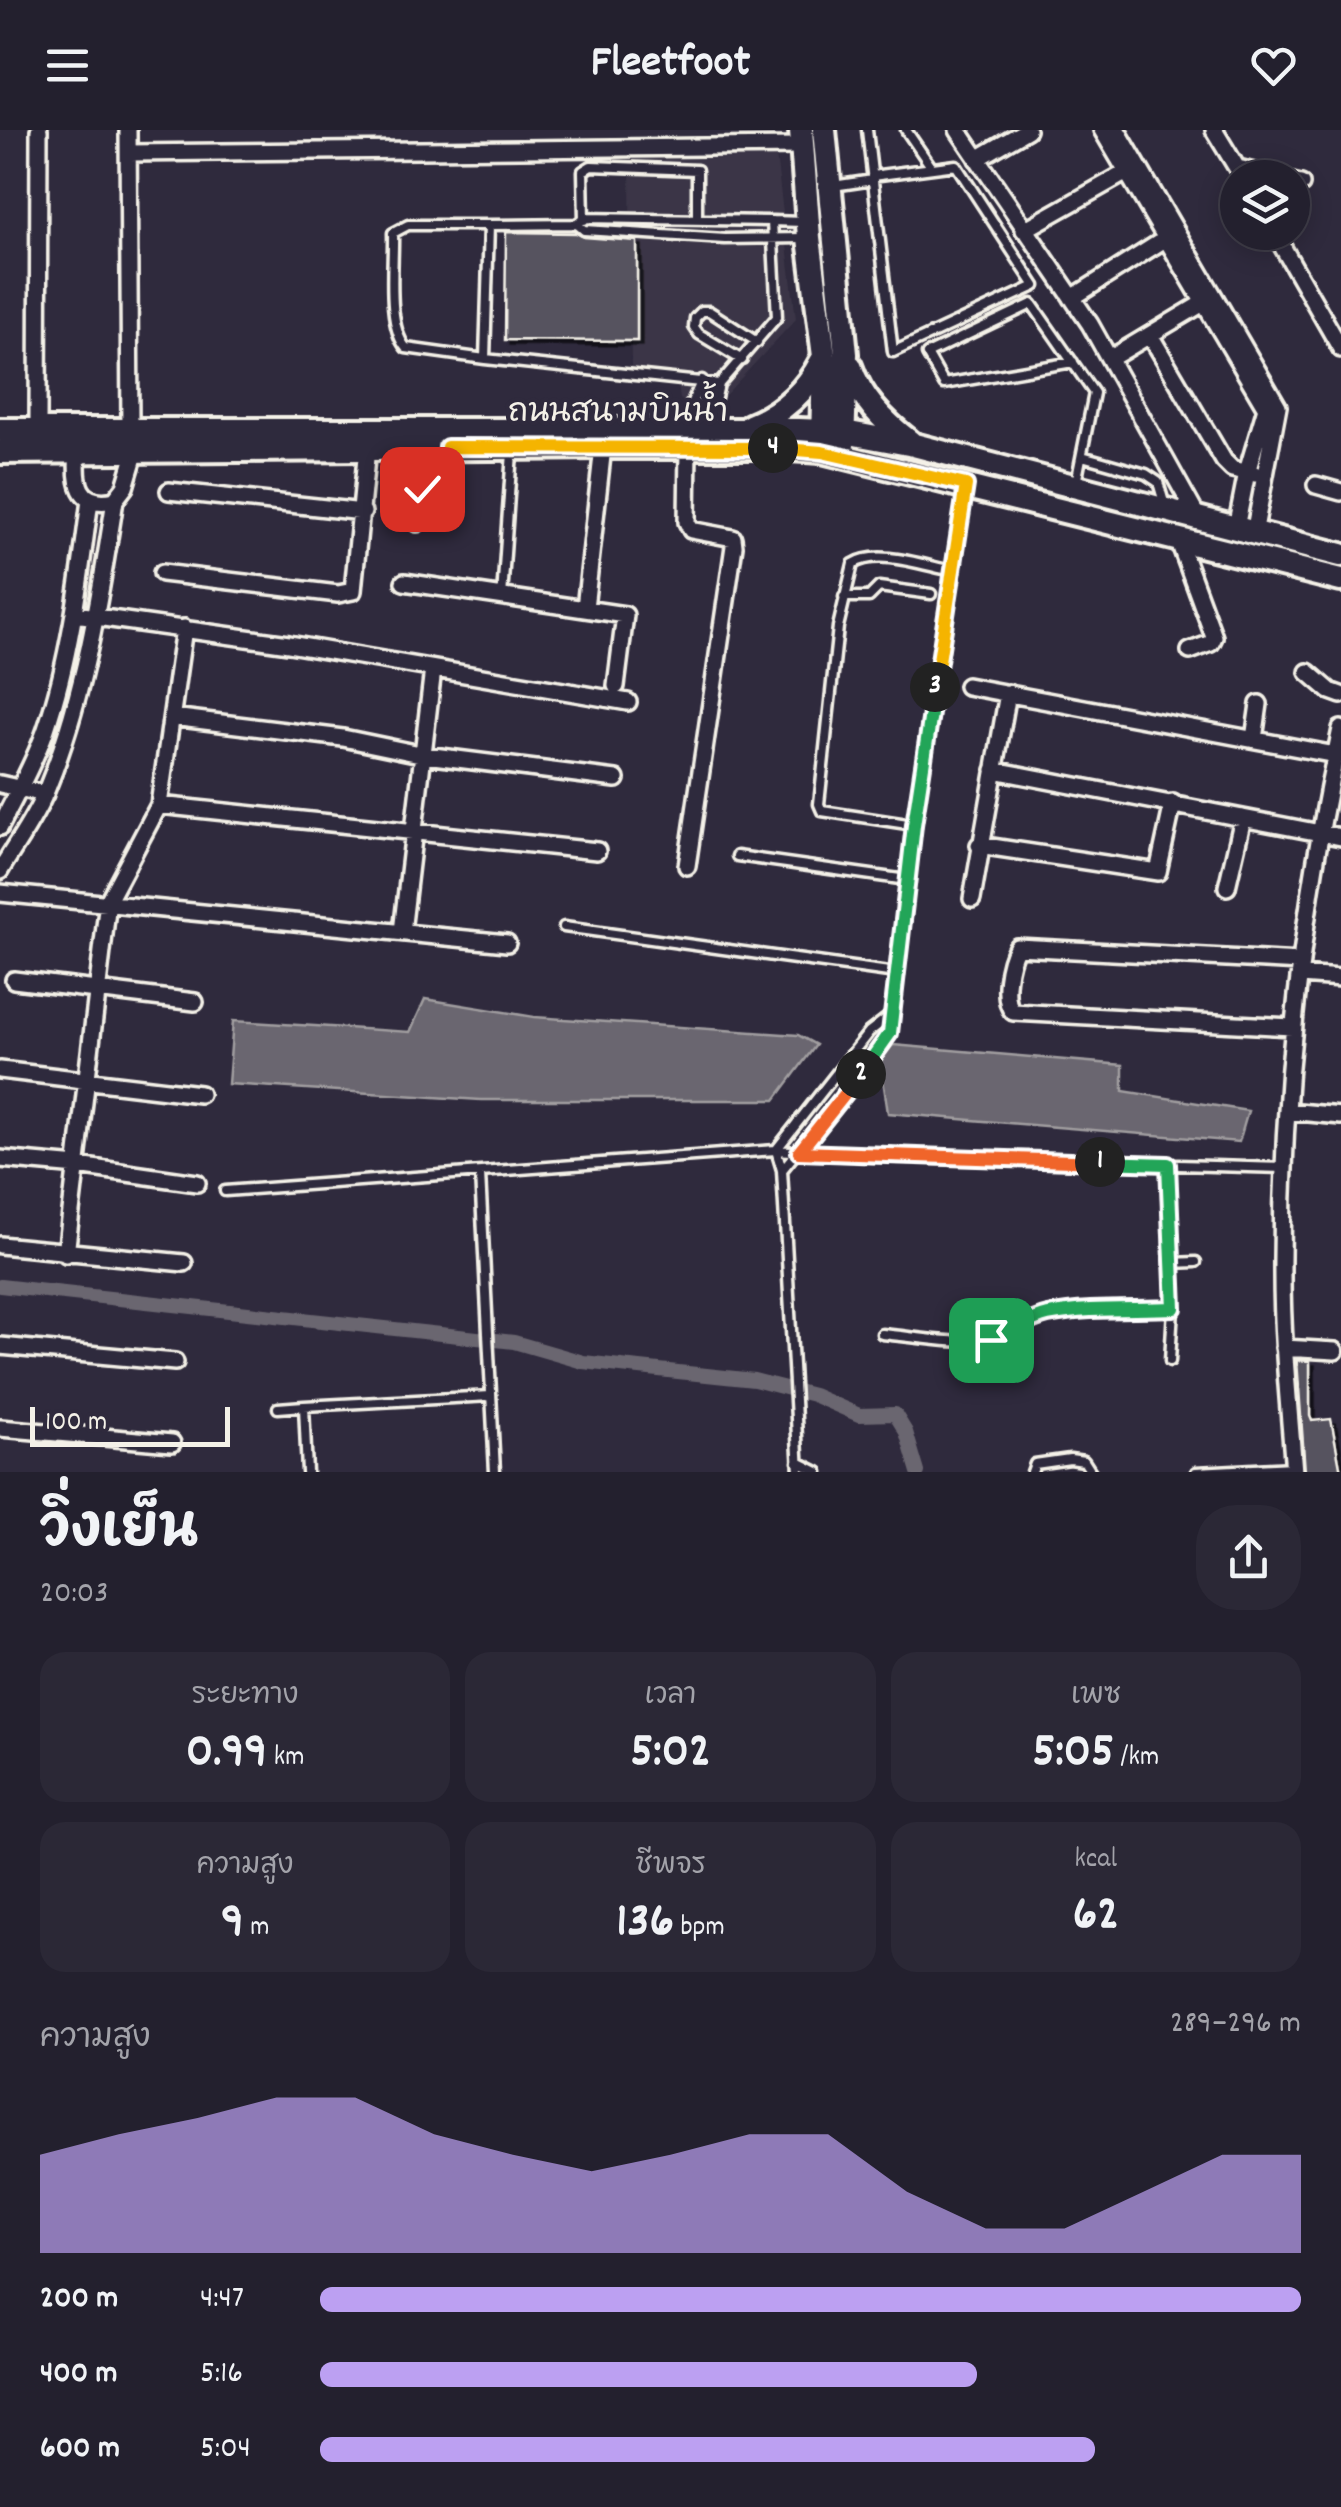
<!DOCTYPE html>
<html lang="th">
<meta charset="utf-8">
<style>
body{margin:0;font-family:Dekko,"Playpen Sans Thai",sans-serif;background:#2b2836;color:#f1f3f6;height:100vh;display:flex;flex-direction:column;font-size:38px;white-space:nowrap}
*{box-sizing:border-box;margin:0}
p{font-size:32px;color:#a3a3aa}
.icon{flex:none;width:55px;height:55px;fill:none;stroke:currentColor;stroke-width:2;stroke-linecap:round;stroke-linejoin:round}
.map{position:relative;height:1342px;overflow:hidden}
.side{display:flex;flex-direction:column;background:#23202e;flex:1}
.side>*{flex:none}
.buttons{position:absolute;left:1220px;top:30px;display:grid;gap:20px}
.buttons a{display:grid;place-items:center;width:90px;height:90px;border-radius:50%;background:#23202e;box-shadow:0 5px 25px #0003,0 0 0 2px #403e4a;font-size:50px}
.scale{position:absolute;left:30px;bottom:25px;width:200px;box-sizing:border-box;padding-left:10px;border:5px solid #f4f1e8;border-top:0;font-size:28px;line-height:35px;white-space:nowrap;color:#f4f1e8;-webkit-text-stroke:8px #2f2a3d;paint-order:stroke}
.pin{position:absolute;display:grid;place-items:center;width:85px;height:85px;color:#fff;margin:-42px;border-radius:20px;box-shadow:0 5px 15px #0006}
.km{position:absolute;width:50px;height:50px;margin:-25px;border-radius:50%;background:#222;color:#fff;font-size:28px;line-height:50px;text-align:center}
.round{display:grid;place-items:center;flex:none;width:105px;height:105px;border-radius:40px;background:#2b2836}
.overview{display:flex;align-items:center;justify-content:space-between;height:170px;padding:0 40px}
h1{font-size:55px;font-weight:700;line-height:75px}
.figures{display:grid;grid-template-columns:repeat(3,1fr);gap:15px;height:170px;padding:10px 40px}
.figures div{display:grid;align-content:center;border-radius:25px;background:#2b2836;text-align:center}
.figures b{font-size:50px;font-weight:700}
.figures small{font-size:28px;font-weight:400}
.figures p{font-size:28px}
.chart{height:280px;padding:20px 40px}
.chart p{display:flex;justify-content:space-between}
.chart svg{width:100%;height:180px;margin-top:10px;fill:#bca0f2;opacity:.7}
ul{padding:0 40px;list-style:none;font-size:32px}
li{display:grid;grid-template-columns:160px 120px 1fr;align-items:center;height:75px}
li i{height:25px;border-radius:12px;background:#bca0f2}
header{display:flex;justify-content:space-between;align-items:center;height:130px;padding:0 40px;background:#23202e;font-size:45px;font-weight:700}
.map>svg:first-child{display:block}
.built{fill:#3b3647}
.water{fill:#6a6670;stroke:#a19ea0;stroke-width:2.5}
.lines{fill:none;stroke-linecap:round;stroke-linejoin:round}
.canal{stroke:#6a6670;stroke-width:14}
.building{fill:#56525f;stroke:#f4f1e8;stroke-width:2.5;filter:url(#shadow)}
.service-casing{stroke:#f4f1e8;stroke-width:15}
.minor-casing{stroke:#f4f1e8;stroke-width:22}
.secondary-casing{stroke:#f4f1e8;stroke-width:30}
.service{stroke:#2f2a3d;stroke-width:8}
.minor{stroke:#2f2a3d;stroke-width:15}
.secondary{stroke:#2f2a3d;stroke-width:22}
.split-1-casing{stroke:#fff;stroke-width:20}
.split-2-casing{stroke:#fff;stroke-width:20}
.split-3-casing{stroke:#fff;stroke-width:20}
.split-4-casing{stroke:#fff;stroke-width:20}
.split-5-casing{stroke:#fff;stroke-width:20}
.split-1{stroke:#22a559;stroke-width:12}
.split-2{stroke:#f0652b;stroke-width:12}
.split-3{stroke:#22a559;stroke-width:12}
.split-4{stroke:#f5b400;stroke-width:12}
.split-5{stroke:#f5b400;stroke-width:12}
.labels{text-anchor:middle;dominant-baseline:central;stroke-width:9;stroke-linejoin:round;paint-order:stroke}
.street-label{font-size:32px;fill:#f4f1e8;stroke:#2f2a3d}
</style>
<header><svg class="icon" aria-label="menu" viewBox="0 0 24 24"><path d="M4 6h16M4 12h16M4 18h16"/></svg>Fleetfoot<svg class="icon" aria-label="heart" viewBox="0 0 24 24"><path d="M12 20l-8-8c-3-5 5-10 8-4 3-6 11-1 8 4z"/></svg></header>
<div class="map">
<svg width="1341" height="1342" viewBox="0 0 1341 1342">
<defs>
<filter id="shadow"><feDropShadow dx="4.5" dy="4.5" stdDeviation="0" flood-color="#0009"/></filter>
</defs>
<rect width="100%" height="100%" fill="#2f2a3d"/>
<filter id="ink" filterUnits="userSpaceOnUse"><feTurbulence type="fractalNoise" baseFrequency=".01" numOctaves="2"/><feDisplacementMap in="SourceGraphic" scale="20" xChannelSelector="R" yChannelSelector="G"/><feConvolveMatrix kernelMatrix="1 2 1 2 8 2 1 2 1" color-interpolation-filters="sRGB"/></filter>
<g filter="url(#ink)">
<path class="built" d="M 630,17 L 775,17 L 796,189 L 717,274 L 689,275 L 680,269 L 677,247 L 631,243 Z"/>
<path class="water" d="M 425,869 L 534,887 L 798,905 L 816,915 L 775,970 L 481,970 L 228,954 L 233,891 L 410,902 Z
M 893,915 L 1123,935 L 1123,961 L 1248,981 L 1239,1012 L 888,983 L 883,949 L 873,940 Z"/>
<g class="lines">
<path class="canal" d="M 0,1156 L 514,1212 L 583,1232 L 754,1250 L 813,1265 L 859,1285 L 895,1284 L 906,1302 L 918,1342"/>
</g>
<path class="building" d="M 506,102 L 576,103 L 584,107 L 637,111 L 637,211 L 505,210 Z
M 1297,1230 L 1310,1231 L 1310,1286 L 1312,1291 L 1331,1289 L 1341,1342 L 1305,1342 Z"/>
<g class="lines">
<g class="service-casing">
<path id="service" d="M 867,0 L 893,222 L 1035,156 L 956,35 L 872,46
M 906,0 L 932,38
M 833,56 L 873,50
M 584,90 L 583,41 L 591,36 L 697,40 L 697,90
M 772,91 L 777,187 L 719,254 L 485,229 L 489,95 L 577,94 L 584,88 L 772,91 L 803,92
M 577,94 L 584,100 L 725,109 L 804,108
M 485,229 L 406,218 C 386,195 394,133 393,103 L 408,95 L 489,95
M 742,230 L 699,204 L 694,197 L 695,188 L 702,181 L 709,181 L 757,212
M 1073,232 L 944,254 L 927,224 L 1032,174 L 1094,263 L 1076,353
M 680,298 L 702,250
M 709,298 L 719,254
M 1082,326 L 1146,344 L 1158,352 L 1165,376
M 502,467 L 512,322
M 844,467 L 869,467 L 879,457 L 931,464
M 914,695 L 822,681 L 819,674 L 838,497 L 853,434 C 878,418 925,436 953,441
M 737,726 L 907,750
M 564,797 L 896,843
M 776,1020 L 782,1040 L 799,1342
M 776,1020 L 869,902 L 891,885
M 1168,1034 L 1173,1178 L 1170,1231
M 782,1040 L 884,914 L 890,903 L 914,695 L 965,358
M 480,1044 L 495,1342
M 225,1061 L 776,1020 L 861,1026 L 1283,1038
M 1172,1133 L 1196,1132
M 882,1204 C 917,1207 957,1216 992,1209 C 1013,1205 1027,1189 1048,1185 C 1088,1177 1133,1179 1173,1178
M 278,1278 L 304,1276
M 798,1332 L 818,1342
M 307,1342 L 304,1276 L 491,1266
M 1032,1342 L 1035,1334 L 1070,1329 L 1084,1331 L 1091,1342
M 1196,1342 L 1294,1337"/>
</g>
<g class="minor-casing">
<path id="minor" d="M 128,0 L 130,298
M 958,0 L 1090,194 L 1198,388
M 1102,0 L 1266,278 L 1247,342 L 1236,398
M 1117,0 L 1278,276 L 1254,404
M 1214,0 L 1243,48
M 129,23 L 803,16
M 977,29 L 1027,0
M 1238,38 L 1277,48
M 1292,52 L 1301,54
M 1024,100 L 1134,38
M 1274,102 L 1341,219
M 1072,168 L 1165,109
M 1150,205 L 1224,331 L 1232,339 L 1255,344
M 1111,228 L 1203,173
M 38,299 L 39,0
M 78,321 C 75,351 77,378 115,370 L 125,357 L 136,320
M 1316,355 L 1341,362
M 169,361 L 363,382
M 417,393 L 417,370 L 422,359 L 445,348 L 447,317
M 1178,409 L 1214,507 L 1211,513 L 1190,521
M 162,443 L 338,464 L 353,461 L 367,318
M 404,452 L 625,485 L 616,556
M 585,478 L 603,317
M 75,484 L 289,514 L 628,572
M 1308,542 L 1330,561 L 1341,565
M 967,556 L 1341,626
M 172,587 L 343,608 L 425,625 L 616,649
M 1254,609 L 1259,574
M 994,640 L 1341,707
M 0,654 L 45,664
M 159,675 L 597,721
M 0,697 C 16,664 34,634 46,599 C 71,525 80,446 90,370
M 979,715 L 1158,742 L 1173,673
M 687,736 L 734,416 L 733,408 L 691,400 L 687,392 L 688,317
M 0,741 C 15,715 35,689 46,661 C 84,569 100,468 115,370
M 1227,757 L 1243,688
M 0,763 L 507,813
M 972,769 L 1008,563
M 402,802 L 433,539
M 1300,845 L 1341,848
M 14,850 L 195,872
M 1292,897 L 1013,882 C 1001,870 1009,831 1017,817 L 1301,832
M 0,940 L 200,964
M 1287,981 L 1341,986
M 0,1029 L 78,1036 L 197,1053
M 0,1115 L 184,1133
M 66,1124 L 108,771 L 159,675 L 184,498
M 0,1216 L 175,1232
M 1284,1218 L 1335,1221
M 0,1298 L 172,1313
M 1294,1342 C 1289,1276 1282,1210 1282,1144 C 1281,961 1302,778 1341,599"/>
</g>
<g class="secondary-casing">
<path id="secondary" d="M 801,0 L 809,108 L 824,226 L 822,313
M 824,0 L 846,224 L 843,315
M 850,236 C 861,269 883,291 910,312
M 750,296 C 782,283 805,263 821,232
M 0,300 L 799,300 L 844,302 L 914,315 L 1341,425
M 0,322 L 603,317 L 757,317 L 822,321 L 1341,450"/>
</g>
<use href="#service" class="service"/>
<use href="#minor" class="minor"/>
<use href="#secondary" class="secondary"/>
</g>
</g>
<g class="lines" filter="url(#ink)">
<g class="split-1-casing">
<path id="split-1" d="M 991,1210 C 1012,1203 1029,1189 1048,1185 C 1088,1177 1133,1180 1174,1178 L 1168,1034 L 1100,1032"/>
</g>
<g class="split-2-casing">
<path id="split-2" d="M 861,944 L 799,1022 L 1100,1032"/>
</g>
<g class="split-3-casing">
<path id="split-3" d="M 861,944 L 890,903 L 914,695 L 935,557"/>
</g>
<g class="split-4-casing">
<path id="split-4" d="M 773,318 L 822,322 L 966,355 L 935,557"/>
</g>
<g class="split-5-casing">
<path id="split-5" d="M 422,359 L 445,348 L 447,317 L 773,318"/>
</g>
<use href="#split-1" class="split-1"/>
<use href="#split-2" class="split-2"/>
<use href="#split-3" class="split-3"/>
<use href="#split-4" class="split-4"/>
<use href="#split-5" class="split-5"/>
</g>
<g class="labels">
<g class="street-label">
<text x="618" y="285">ถนนสนามบินน้ำ</text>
</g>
</g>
</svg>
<div class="buttons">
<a><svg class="icon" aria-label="layers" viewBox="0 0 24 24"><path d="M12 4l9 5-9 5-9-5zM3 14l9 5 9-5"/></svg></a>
</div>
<div class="scale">100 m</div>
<div class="pin" style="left:991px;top:1210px;background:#1e9e55"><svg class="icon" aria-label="arrive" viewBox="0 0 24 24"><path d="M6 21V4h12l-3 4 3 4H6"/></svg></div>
<div class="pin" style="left:422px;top:359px;background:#d93025"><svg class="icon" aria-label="check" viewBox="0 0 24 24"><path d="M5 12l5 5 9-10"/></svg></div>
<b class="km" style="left:1100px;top:1032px">1</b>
<b class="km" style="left:861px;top:944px">2</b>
<b class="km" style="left:935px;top:557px">3</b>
<b class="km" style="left:773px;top:318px">4</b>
</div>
<section class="side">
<div class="overview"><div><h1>วิ่งเย็น</h1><p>20:03</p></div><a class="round"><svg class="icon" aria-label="share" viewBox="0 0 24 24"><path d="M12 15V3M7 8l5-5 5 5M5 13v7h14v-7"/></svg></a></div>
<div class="figures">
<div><p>ระยะทาง</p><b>0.99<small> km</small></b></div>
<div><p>เวลา</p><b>5:02</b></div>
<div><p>เพซ</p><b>5:05<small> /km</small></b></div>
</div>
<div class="figures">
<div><p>ความสูง</p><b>9<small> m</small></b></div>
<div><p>ชีพจร</p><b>136<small> bpm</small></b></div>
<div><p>kcal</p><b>62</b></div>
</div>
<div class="chart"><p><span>ความสูง</span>289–296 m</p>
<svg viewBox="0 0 160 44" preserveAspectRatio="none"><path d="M0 44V20L10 15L20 11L30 6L40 6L50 15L60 20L70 24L80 20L90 15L100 15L110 29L120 38L130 38L140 29L150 20L160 20V44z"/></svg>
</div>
<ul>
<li><b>200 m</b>4:47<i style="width:100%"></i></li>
<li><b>400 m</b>5:16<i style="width:67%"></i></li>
<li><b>600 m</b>5:04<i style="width:79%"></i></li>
</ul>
</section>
